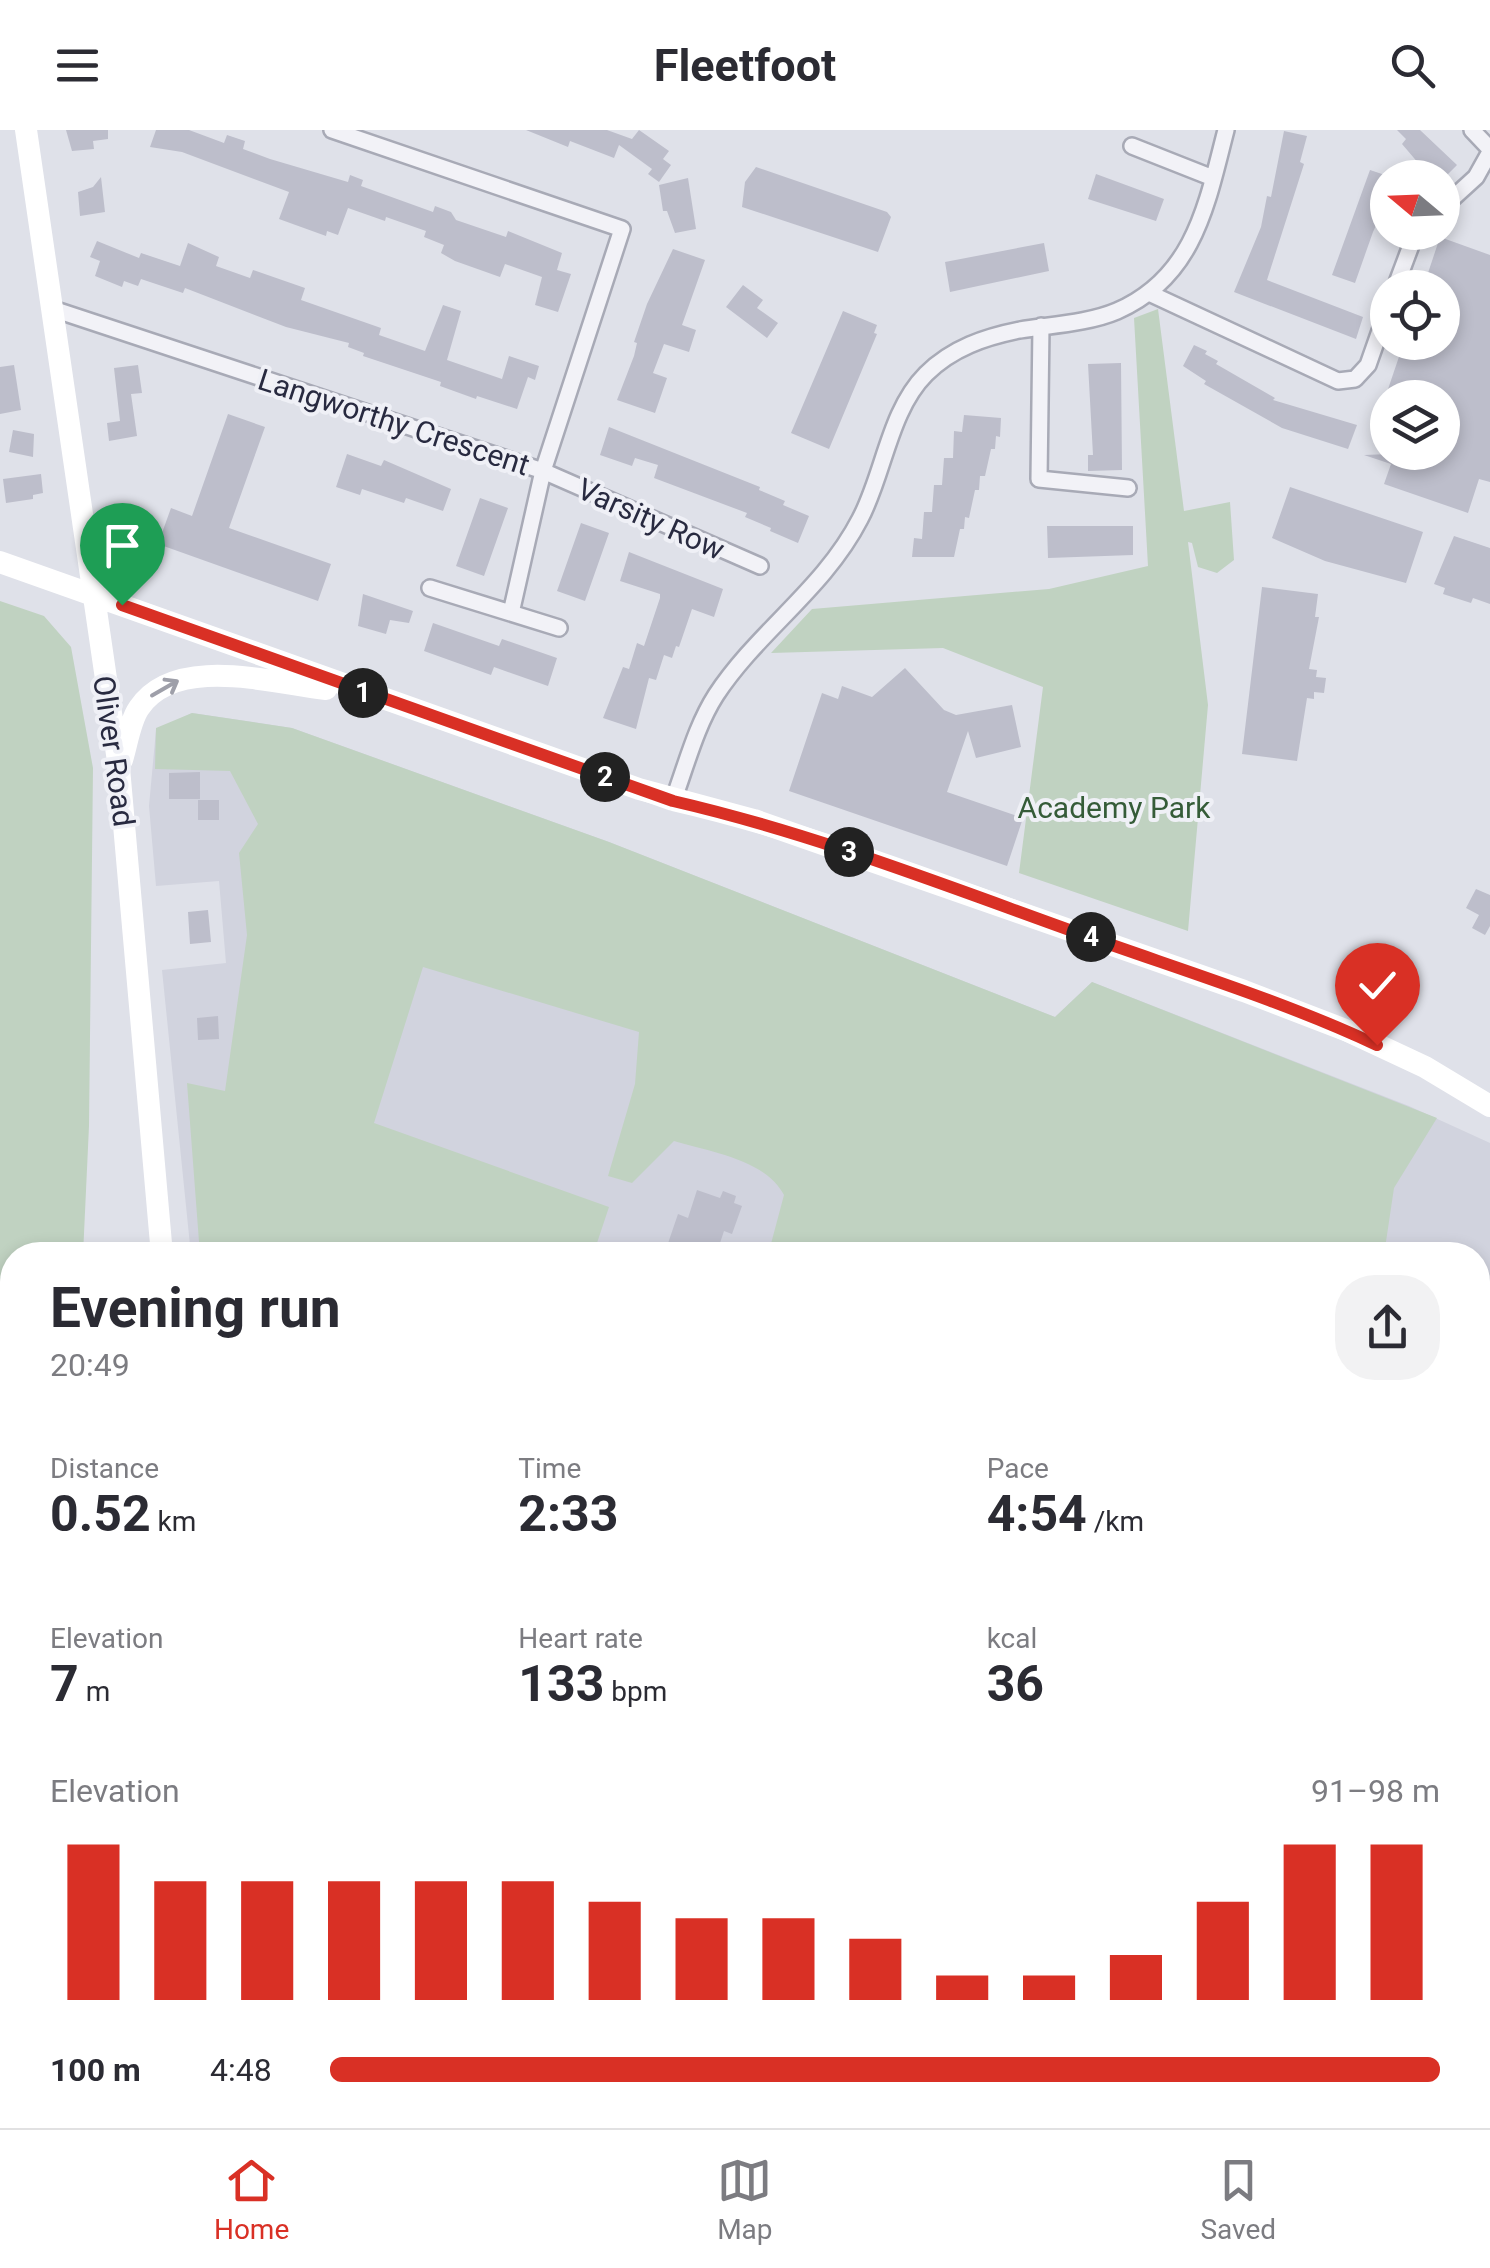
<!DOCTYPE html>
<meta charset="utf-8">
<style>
body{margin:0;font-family:Roboto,sans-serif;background:#f2f2f3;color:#2b2b33;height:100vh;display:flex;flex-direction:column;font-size:38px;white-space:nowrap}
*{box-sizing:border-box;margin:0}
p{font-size:32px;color:#7c7c81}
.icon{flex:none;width:55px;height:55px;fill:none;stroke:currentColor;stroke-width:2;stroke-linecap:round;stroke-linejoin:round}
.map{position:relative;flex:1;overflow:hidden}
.sheet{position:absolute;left:0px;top:1112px;width:1490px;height:888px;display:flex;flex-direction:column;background:#fff;border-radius:40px 40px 0 0;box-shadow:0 5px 15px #0003}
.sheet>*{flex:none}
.needle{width:65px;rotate:289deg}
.buttons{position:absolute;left:1370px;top:30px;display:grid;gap:20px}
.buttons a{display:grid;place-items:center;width:90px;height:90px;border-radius:50%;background:#fff;box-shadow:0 5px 15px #0003;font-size:50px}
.pin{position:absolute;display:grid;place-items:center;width:85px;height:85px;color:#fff;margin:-102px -42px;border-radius:50% 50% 50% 0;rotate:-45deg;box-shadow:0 0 10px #0007}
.pin .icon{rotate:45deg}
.km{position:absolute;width:50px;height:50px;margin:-25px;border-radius:50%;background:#222;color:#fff;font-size:28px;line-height:50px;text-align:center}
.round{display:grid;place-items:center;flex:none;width:105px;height:105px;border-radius:40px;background:#f2f2f3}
.head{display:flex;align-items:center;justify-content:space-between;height:170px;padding:0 50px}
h1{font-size:55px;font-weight:700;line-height:75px}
.metrics{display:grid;grid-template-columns:repeat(3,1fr);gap:15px;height:170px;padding:10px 50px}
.metrics div{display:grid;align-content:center}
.metrics b{font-size:50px;font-weight:700}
.metrics small{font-size:28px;font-weight:400}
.metrics p{font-size:28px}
.chart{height:280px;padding:20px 50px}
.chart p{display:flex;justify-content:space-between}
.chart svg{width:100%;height:180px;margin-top:10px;stroke:#d93025;stroke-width:6}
ul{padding:0 50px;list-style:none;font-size:32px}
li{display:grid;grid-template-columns:160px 120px 1fr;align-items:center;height:75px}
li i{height:25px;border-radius:12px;background:#d93025}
header{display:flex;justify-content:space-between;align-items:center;height:130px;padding:0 50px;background:#fff;font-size:45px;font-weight:700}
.dock{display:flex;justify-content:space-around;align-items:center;height:140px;border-top:2px solid #e1e1e2;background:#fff;font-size:28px;color:#7c7c81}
.dock a{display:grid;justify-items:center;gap:5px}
.dock .on{color:#d93025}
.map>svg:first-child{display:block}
.built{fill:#d1d3de}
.green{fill:#c0d2c1}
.building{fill:#bdbecb}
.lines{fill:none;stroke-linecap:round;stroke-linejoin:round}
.minor-casing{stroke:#a8aab6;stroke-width:20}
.minor{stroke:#f2f2f7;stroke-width:15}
.secondary{stroke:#fff;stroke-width:22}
.oneway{stroke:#9e9fa9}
.route-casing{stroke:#fff;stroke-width:20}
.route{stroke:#d93025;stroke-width:12}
.labels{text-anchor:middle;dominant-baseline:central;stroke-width:8;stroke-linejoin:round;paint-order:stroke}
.street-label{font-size:30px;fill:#282a40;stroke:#eff0f6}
.park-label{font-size:30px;fill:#355c38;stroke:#eff0f6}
</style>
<header><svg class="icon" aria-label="menu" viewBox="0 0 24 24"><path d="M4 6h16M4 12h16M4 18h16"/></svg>Fleetfoot<svg class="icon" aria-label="search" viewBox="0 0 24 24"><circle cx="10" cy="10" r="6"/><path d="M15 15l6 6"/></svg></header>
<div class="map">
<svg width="1490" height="1998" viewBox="0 0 1490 1998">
<rect width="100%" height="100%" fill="#dfe1e9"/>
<path class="built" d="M 192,583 L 292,598 L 609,712 L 1055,887 L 1092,852 L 1409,976 L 1490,1013 L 1490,1998 L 272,1998 L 271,1988 L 1478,1988 L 1478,1125 L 191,1125 L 162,840 L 226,833 L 219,751 L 156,756 L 149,676 L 156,600 Z"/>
<path class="green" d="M 1158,179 L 1184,381 L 1230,372 L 1234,430 L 1217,443 L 1198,437 L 1192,413 L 1188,412 L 1208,575 L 1188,801 L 1019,743 L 1043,557 L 943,518 L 771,523 L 812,479 L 1049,459 L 1148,436 L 1134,188 Z
M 0,471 L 44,486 L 71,517 L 93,638 L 89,996 L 83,1125 L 12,1125 L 12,1988 L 125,1988 L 128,1998 L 0,1998 Z
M 192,583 L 292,598 L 609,712 L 1055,887 L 1092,852 L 1437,988 L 1394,1058 L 1384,1125 L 1213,1125 L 1198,1117 L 1184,1125 L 768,1125 L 784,1065 C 765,1029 710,1022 674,1011 L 632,1053 L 608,1046 L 635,954 L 639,902 L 423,837 L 374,993 L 609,1077 L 593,1125 L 200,1125 L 187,953 L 225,961 L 247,805 L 239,723 L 258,694 L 230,641 L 155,639 L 156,598 Z
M 1490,1585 L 1490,1967 L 1478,1954 L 1478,1593 Z
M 268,1988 L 546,1988 L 537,1998 L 269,1998 Z"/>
<path class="building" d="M 66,0 L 108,0 L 108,9 L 93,11 L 94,19 L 72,21 Z
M 156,0 L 189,0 L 224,13 L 227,5 L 245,11 L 243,19 L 270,29 L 348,52 L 350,45 L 363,50 L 361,56 L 433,82 L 435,76 L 451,82 L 456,90 L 506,107 L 508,101 L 562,123 L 557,140 L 571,144 L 558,182 L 535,175 L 542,147 L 505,134 L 500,147 L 455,131 L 441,123 L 444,115 L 424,107 L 426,101 L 386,87 L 385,91 L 348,78 L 338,105 L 327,101 L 326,106 L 279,89 L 289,62 L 182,22 L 150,17 Z
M 526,0 L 607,0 L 632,9 L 639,0 L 669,21 L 663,29 L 671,35 L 659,52 L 648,44 L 652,39 L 619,15 L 614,28 L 570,11 L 568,17 Z
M 1397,0 L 1420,0 L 1457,35 L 1444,48 L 1431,48 L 1402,14 L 1406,9 Z
M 1284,1 L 1307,6 L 1300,32 L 1304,34 L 1267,150 L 1363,187 L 1356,209 L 1234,162 L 1261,97 L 1267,66 L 1271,67 Z
M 756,37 L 887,82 L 891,87 L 878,122 L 742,77 L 745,52 Z
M 1370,40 L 1388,46 L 1388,79 L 1384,78 L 1373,102 L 1355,153 L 1332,145 Z
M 1096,44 L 1164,69 L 1156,91 L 1088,69 Z
M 101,47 L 105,82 L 80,86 L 78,62 L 93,57 Z
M 688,48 L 696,99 L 675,103 L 667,81 L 663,81 L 659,55 Z
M 1440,107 L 1490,125 L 1490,352 L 1479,349 L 1468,383 L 1384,354 L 1391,334 L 1364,325 L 1442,322 L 1442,268 L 1385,268 L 1404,212 L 1442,212 L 1442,158 L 1423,158 Z
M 97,111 L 139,128 L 141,123 L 180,136 L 188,113 L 219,127 L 216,136 L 250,148 L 253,140 L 305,158 L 301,170 L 381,198 L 379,205 L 425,221 L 443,175 L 461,181 L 447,230 L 502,249 L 509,226 L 539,236 L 535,250 L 528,247 L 517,279 L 477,266 L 476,269 L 440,256 L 441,252 L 363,226 L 364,223 L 348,217 L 349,213 L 286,197 L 185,158 L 183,163 L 141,149 L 138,156 L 124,151 L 122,157 L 95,146 L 100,131 L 90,127 Z
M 1044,113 L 1049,141 L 950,162 L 945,132 Z
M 673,119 L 705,130 L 682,195 L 696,200 L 689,222 L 664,214 L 653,243 L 667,248 L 655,283 L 617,270 L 634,226 L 637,213 L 634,212 L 647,174 Z
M 743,155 L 763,170 L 757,178 L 778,193 L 767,208 L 726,177 Z
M 843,181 L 877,195 L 874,203 L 877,204 L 829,319 L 791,303 Z
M 1194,215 L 1207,221 L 1205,224 L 1218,231 L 1216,234 L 1275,268 L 1273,270 L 1357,295 L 1348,319 L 1282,298 L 1204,254 L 1206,251 L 1183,236 Z
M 1121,233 L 1122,340 L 1088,341 L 1088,325 L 1093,325 L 1088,234 Z
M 14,235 L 21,280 L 0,284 L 0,237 Z
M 138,235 L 142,263 L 131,264 L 137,306 L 109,311 L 107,293 L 120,291 L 114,238 Z
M 228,284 L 265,297 L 229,398 L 331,434 L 318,471 L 158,414 L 171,378 L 192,386 Z
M 964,285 L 1001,288 L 1000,307 L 996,306 L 995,319 L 991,319 L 985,346 L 980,346 L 979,360 L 975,360 L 969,388 L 965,387 L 964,399 L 960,399 L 954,427 L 912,427 L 914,408 L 922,409 L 924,382 L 932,382 L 934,355 L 942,355 L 944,328 L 953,328 L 954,301 L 962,302 Z
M 609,297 L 760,357 L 759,360 L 785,371 L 783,375 L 809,386 L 798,413 L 770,401 L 771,398 L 745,387 L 747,383 L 654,348 L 658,335 L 635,328 L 632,336 L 600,325 Z
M 13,300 L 34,304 L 33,327 L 9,322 Z
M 347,324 L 381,336 L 384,330 L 451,359 L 443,381 L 406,368 L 404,373 L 362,359 L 360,365 L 336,357 Z
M 41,344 L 43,363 L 33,365 L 33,369 L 6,373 L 3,349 Z
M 1290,357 L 1423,402 L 1406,453 L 1325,431 L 1272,408 Z
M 480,368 L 508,378 L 484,446 L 456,436 Z
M 581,393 L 609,403 L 585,471 L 557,461 Z
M 1047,396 L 1133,396 L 1133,425 L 1048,428 Z
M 1454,406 L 1490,418 L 1490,474 L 1473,468 L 1471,473 L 1443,464 L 1445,458 L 1434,454 Z
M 629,422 L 723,459 L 714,487 L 692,479 L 679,517 L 676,516 L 672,528 L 664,525 L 656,550 L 649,548 L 636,599 L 603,588 L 623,537 L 629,539 L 637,513 L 644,516 L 660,468 L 660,464 L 620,451 Z
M 1262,457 L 1318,464 L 1315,487 L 1319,487 L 1309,539 L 1317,540 L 1316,547 L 1326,548 L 1324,563 L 1314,562 L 1314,569 L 1307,568 L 1297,631 L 1242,624 Z
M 363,464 L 413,481 L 409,493 L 390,490 L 386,504 L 358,496 Z
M 433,493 L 499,516 L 502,509 L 557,528 L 548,556 L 494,537 L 491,545 L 424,521 Z
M 905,538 L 944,580 L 956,585 L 1012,575 L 1021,617 L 976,628 L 968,601 L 947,662 L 1023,688 L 1007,736 L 789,661 L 822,563 L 838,569 L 842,556 L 872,567 Z
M 200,642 L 200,669 L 169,669 L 169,643 Z
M 198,670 L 219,670 L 219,690 L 198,690 Z
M 1476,759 L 1490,765 L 1490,796 L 1485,805 L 1472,798 L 1479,785 L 1466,778 Z
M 208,780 L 211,812 L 190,814 L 188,782 Z
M 218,886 L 219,909 L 198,910 L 197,888 Z
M 697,1060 L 720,1068 L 723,1061 L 736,1066 L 734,1073 L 742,1076 L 732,1104 L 724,1101 L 716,1125 L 664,1125 L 678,1084 L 688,1088 Z"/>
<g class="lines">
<g class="minor-casing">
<path id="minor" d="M 332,0 L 622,99 L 543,341 L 511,483
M 1472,0 L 1490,19
M 1132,16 L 1213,48
M 1442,78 L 1476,47 L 1490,22
M 1395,158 L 1416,102
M 1149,163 L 1338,251 L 1355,249 L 1368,235 L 1388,178
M 53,179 L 543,341 L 760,436
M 1041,196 L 1039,349 L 1128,358
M 430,458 L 559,498
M 673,671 C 686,636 696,596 716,565 C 758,501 824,459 860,389 C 884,344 889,281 926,244 C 952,218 985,207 1020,200 C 1051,195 1089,193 1117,181 C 1195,147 1207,73 1226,0"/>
</g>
<use href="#minor" class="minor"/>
<path class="secondary" d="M 26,0 L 119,638 L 162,1125
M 0,432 L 639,659 L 754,690 L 1244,861 L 1348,901 L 1425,937 L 1490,976
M 122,630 C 127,614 130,591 139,578 C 175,524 272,553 326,559
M 236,1988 L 236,1998"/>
</g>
<defs><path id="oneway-shaft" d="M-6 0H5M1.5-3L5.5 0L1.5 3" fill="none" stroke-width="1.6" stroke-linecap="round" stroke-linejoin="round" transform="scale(2.5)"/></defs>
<use class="oneway" href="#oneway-shaft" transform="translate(165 558) rotate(-30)"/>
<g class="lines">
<g class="route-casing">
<path id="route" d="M 122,475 L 673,671 C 812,703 944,755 1078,803 C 1178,839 1281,870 1377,915"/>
</g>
<use href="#route" class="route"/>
</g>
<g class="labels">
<g class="street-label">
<text transform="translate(394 292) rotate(18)">Langworthy Crescent</text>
<text transform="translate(651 389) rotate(24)">Varsity Row</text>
<text transform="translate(114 621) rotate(82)">Oliver Road</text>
</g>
<g class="park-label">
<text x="1114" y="677">Academy Park</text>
</g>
</g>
</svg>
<div class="buttons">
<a><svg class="needle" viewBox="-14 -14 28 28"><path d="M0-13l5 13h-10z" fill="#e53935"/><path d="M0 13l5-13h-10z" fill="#7c7c81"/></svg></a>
<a><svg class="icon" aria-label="locate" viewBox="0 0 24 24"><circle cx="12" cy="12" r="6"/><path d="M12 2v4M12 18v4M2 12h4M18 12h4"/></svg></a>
<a><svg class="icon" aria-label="layers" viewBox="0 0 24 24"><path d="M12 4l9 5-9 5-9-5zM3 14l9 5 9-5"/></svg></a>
</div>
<div class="pin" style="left:122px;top:475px;background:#1e9e55"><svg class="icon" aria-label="arrive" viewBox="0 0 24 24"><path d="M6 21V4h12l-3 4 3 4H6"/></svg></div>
<div class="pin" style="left:1377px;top:915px;background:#d93025"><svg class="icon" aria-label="check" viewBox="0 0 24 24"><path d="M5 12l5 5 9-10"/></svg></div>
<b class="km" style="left:363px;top:563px">1</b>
<b class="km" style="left:605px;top:647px">2</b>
<b class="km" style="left:849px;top:722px">3</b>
<b class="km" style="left:1091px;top:807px">4</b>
<section class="sheet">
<div class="head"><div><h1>Evening run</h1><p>20:49</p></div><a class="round"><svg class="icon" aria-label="share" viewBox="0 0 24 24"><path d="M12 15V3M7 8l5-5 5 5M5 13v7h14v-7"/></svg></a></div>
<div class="metrics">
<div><p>Distance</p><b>0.52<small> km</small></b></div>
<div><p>Time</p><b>2:33</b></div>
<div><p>Pace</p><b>4:54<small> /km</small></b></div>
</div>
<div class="metrics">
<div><p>Elevation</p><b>7<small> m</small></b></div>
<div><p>Heart rate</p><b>133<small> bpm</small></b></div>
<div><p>kcal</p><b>36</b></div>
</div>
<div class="chart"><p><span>Elevation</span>91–98 m</p>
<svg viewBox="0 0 160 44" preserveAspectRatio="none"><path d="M5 44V6M15 44V15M25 44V15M35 44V15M45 44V15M55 44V15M65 44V20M75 44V24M85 44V24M95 44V29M105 44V38M115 44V38M125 44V33M135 44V20M145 44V6M155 44V6"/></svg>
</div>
<ul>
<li><b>100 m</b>4:48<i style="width:100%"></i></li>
</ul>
</section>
</div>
<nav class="dock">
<a class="on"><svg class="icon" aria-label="home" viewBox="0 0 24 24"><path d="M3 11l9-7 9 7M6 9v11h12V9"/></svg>Home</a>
<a><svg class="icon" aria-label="map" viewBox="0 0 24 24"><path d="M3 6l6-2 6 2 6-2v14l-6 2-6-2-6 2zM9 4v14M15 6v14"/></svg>Map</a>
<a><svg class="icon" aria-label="saved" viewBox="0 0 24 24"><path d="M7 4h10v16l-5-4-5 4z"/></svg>Saved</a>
</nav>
